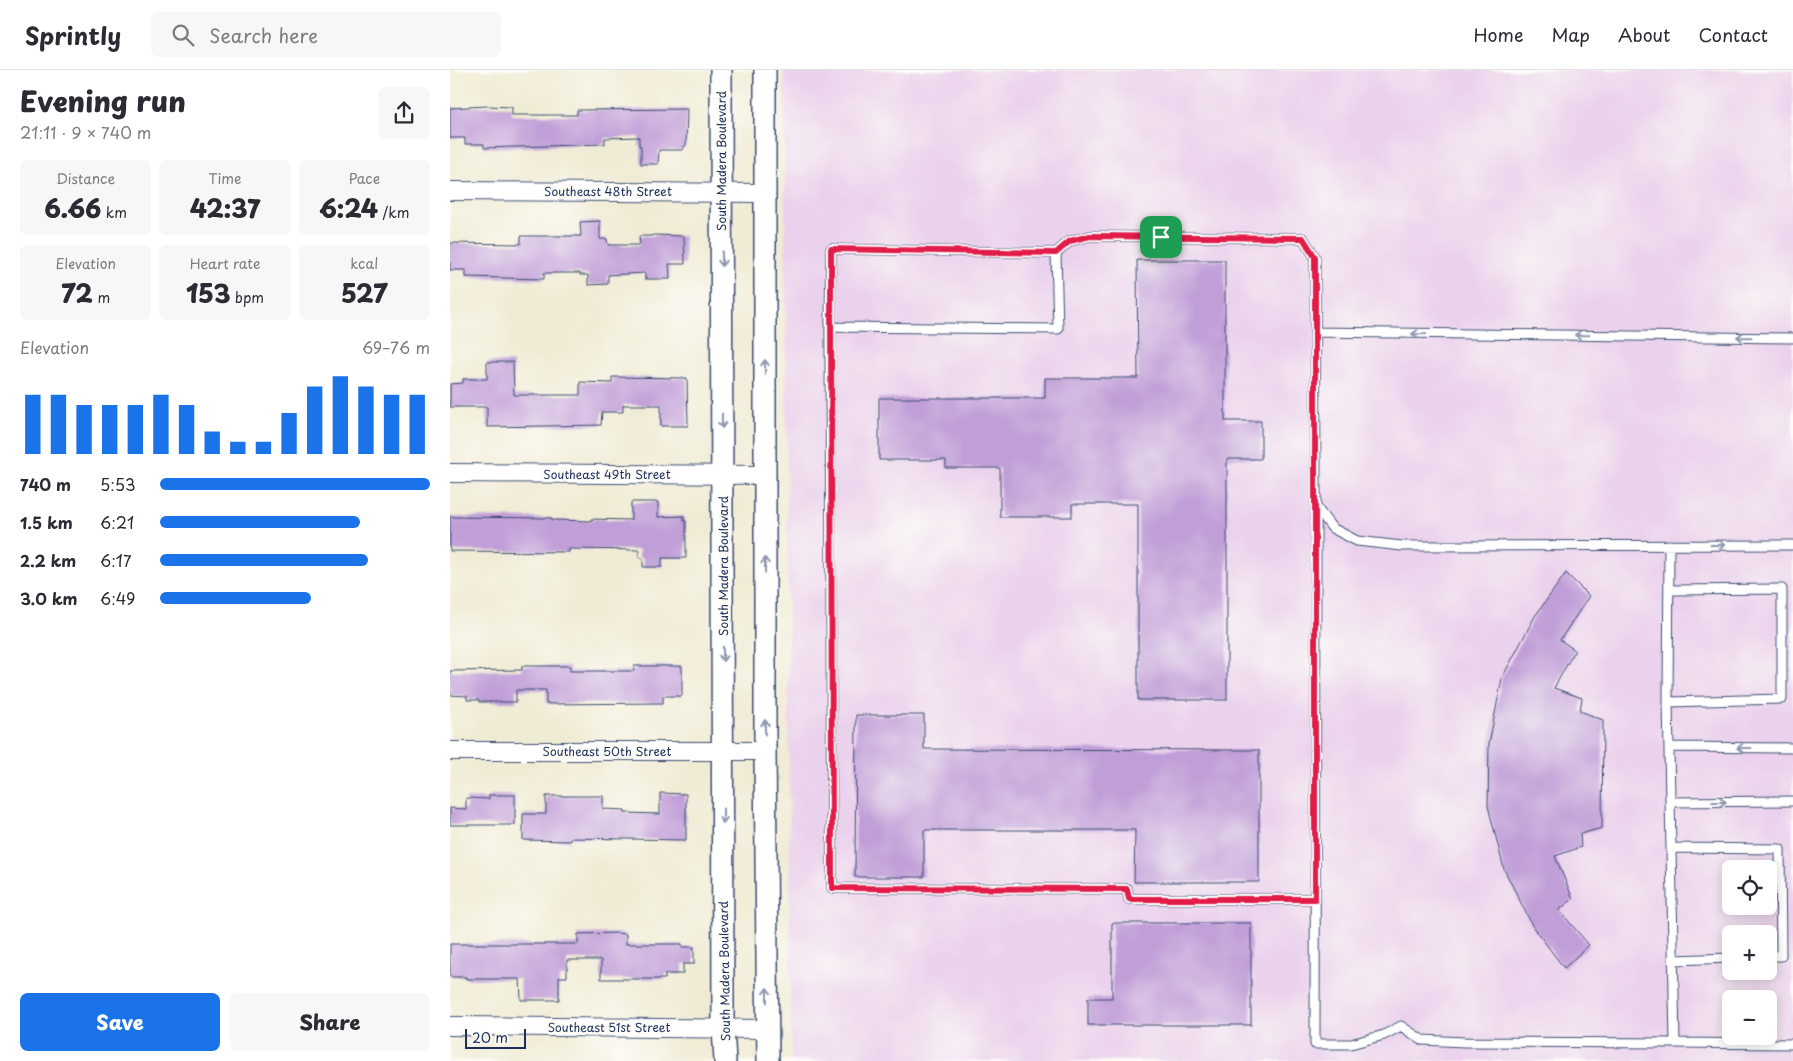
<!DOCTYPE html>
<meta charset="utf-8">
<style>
body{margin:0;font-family:"Playpen Sans",sans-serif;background:#f7f7f7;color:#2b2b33;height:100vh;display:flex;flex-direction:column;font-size:19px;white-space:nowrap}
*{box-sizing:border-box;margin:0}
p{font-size:16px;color:#7c7c81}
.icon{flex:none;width:28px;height:28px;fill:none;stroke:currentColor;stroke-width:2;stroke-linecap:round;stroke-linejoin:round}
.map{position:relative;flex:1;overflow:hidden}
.drawer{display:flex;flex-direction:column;background:#fff;width:450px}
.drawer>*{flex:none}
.tools{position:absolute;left:1272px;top:790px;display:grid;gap:10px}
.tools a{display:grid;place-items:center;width:55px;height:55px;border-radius:8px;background:#fff;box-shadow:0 2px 12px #0003;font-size:25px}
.scale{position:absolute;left:15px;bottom:12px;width:61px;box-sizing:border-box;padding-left:5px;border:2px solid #1b2f5e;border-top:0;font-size:14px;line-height:18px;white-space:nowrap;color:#1b2f5e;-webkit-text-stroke:4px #fdfcf7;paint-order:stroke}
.pin{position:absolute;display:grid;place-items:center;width:42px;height:42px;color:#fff;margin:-21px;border-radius:10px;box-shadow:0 2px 8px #0006}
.round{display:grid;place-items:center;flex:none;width:52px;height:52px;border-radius:8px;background:#f7f7f7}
.overview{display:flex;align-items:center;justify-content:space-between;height:85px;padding:0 20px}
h1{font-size:28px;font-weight:800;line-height:38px}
.metrics{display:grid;grid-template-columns:repeat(3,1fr);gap:8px;height:85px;padding:5px 20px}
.metrics div{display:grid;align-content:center;border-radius:8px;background:#f7f7f7;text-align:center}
.metrics b{font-size:25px;font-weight:800}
.metrics small{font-size:14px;font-weight:400}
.metrics p{font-size:14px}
.chart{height:140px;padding:10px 20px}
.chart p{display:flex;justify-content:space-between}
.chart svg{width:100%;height:90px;margin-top:5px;stroke:#1a73e8;stroke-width:6}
.action{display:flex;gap:10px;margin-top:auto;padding:10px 20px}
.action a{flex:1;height:58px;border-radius:8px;background:#1a73e8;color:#fff;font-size:20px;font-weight:800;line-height:58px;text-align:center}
.action a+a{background:#f7f7f7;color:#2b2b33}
ul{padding:0 20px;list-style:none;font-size:16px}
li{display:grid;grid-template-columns:80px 60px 1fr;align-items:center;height:38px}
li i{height:12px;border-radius:6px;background:#1a73e8}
header{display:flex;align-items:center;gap:30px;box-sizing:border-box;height:70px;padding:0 25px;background:#fff;border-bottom:1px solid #e1e1e2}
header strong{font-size:24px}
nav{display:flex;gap:28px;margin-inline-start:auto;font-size:18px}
.search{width:350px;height:45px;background:#f7f7f7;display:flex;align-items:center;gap:12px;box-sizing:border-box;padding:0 18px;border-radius:8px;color:#7c7c81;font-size:19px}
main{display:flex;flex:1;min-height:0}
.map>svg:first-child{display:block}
.built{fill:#ead1ec;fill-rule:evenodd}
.building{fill:#c09ed8}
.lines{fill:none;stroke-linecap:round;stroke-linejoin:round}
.service-casing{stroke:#3b4b70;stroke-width:11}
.minor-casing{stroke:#3b4b70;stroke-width:20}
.tertiary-casing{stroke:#3b4b70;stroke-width:24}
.service{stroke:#fff;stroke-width:9}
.minor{stroke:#fff;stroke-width:18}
.tertiary{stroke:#fff;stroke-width:21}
.oneway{stroke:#8d97ae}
.route-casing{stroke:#fff;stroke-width:10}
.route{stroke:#e11d48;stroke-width:6}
.labels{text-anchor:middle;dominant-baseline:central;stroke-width:5;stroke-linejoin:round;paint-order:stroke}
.street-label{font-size:12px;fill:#1b2f5e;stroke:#fdfcf7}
</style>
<header>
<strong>Sprintly</strong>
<div class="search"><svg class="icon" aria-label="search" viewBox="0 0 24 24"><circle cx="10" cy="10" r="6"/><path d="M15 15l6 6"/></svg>Search here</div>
<nav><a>Home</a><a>Map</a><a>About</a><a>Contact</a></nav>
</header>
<main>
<section class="drawer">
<div class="overview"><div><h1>Evening run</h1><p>21:11 · 9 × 740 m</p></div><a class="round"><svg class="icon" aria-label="share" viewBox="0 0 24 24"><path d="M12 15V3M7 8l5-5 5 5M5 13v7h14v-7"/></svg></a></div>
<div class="metrics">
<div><p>Distance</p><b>6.66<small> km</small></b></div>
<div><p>Time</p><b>42:37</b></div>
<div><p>Pace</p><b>6:24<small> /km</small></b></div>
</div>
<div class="metrics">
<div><p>Elevation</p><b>72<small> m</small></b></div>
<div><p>Heart rate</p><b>153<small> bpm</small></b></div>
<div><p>kcal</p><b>527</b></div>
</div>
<div class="chart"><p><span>Elevation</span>69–76 m</p>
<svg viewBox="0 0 160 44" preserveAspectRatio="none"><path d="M5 44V15M15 44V15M25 44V20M35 44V20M45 44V20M55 44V15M65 44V20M75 44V33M85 44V38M95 44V38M105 44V24M115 44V11M125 44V6M135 44V11M145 44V15M155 44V15"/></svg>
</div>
<ul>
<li><b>740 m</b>5:53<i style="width:100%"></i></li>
<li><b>1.5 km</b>6:21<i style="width:74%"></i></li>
<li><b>2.2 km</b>6:17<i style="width:77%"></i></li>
<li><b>3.0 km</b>6:49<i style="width:56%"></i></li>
</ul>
<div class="action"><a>Save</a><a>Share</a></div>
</section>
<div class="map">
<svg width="1343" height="991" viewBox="0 0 1343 991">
<rect width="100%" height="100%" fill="#fdfcf7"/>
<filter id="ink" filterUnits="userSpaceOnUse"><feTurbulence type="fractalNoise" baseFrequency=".02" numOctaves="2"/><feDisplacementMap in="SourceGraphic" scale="10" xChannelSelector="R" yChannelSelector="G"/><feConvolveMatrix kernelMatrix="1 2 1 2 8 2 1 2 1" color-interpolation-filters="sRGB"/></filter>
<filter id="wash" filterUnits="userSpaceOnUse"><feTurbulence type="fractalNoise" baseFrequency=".0096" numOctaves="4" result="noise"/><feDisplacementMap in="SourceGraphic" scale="20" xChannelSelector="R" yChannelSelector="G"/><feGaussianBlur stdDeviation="1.12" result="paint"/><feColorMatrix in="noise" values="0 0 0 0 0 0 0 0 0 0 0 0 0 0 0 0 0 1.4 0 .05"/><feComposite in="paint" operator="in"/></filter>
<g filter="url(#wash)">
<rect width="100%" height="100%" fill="#f0ebd4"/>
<path class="built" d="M 334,0 L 1343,0 L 1343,991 L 341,991 ZM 1281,799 L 1319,799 L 1319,836 L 1281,836 ZM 1281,864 L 1319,864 L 1319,901 L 1281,901 ZM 1281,929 L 1319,929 L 1319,966 L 1281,966 Z"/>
<g id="blocks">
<path class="building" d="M 37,36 L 62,37 L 62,45 L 127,45 L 127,40 L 237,39 L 236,76 L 233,76 L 233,80 L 209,80 L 208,94 L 191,94 L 191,76 L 189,76 L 189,67 L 155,68 L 155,74 L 34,78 L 34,74 L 15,74 L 15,68 L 0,68 L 0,38 Z
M 150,151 L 150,169 L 157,169 L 158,175 L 190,175 L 189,166 L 203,166 L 203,165 L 234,166 L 235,194 L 219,194 L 220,209 L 195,209 L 195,203 L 158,205 L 158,214 L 138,215 L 138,205 L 130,205 L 130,203 L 94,203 L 94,209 L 16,207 L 16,200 L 0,200 L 0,173 L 71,174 L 71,166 L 131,166 L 130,152 Z
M 687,190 L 775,190 L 775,351 L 811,351 L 811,389 L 777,389 L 777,630 L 688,630 L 688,434 L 622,434 L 622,447 L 550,447 L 550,398 L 496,398 L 496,390 L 429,390 L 429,328 L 595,328 L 595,308 L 688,308 Z
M 37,292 L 63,292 L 64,325 L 130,325 L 130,312 L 162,313 L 162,307 L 237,308 L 238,356 L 211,356 L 211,335 L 173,335 L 173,342 L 152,342 L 151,355 L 37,357 L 37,337 L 0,337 L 0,314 L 13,313 L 13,309 L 37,309 Z
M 181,432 L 208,432 L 208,447 L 234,446 L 234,451 L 236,451 L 236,488 L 212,488 L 212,497 L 193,497 L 193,488 L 189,488 L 189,480 L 119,479 L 119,482 L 0,481 L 0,447 L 102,448 L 102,450 L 141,451 L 141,449 L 181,450 Z
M 1116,503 L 1139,526 L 1110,570 L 1125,580 L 1104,618 L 1132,628 L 1130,641 L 1153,650 L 1152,758 L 1130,764 L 1131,777 L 1105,786 L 1123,829 L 1109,840 L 1139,875 L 1114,898 L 1083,857 L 1054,799 L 1038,736 L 1039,674 L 1052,608 L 1085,546 Z
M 72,596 L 120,596 L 120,601 L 184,601 L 184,596 L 232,596 L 232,626 L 213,626 L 213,633 L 96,634 L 96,620 L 66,620 L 66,632 L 29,632 L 29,630 L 17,630 L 17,626 L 0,625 L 0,601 L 72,600 Z
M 406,645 L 474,645 L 474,679 L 809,680 L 809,812 L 684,812 L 685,760 L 474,760 L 474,807 L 405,807 Z
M 210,723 L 236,724 L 236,770 L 120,768 L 120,771 L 73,770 L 73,744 L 96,744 L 96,726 L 153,726 L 153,739 L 175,740 L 175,743 L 210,744 Z
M 39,725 L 65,725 L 65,755 L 0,755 L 0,738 L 16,739 L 16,728 L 39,729 Z
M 662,853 L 801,853 L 801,955 L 638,955 L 638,928 L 662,928 Z
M 165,863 L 176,864 L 176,874 L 232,874 L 232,877 L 244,877 L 244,894 L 233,894 L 233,904 L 215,904 L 215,909 L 151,909 L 151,890 L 117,890 L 117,907 L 109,907 L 109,930 L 71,930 L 70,909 L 16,909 L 16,907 L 0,907 L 0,874 L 128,874 L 128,864 Z"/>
</g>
</g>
<g filter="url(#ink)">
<use href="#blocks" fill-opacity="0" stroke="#3b4b70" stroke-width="1"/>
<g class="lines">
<g class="service-casing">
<path id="service" d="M 380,257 L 381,179 L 606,183
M 865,262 L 1343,268
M 866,437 L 882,458 L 907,471 L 952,476 L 1343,475
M 1218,632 L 1332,629 L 1332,519 L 1219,520
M 1219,677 L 1343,678
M 1220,732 L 1343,731
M 1221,778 L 1330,779 L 1331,886 L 1319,886
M 865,829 L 679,829 L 677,819 L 382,818 L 380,257 L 608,259 L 606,183 L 620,171 L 640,166 L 853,168 L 865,187 L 866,437 L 865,974 L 901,974 L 934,965 L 951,956 L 972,970 L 1014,972 L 1225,973 L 1218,632 L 1219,475
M 1224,890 L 1281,888
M 1225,973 L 1343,974"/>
</g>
<g class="minor-casing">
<path id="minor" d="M 0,121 L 315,123
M 0,403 L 315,405
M 0,681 L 315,681
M 0,956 L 317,959"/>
</g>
<g class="tertiary-casing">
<path id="tertiary" d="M 271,0 L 273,958 L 275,991
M 315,0 L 315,681 L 318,991"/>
</g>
<use href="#service" class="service"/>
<use href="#minor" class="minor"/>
<use href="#tertiary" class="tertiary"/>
</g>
<defs><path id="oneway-shaft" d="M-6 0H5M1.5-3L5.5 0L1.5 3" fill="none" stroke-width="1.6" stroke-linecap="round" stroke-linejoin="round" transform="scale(1.25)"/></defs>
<g class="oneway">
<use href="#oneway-shaft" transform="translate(272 189) rotate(90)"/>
<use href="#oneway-shaft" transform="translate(969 264) rotate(-179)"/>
<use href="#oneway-shaft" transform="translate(1132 265) rotate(-179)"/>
<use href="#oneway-shaft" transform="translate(1294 267) rotate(-179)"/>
<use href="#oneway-shaft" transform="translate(315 297) rotate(-90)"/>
<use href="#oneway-shaft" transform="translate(272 351) rotate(90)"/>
<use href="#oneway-shaft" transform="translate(1268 475)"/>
<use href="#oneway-shaft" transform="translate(315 495) rotate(-90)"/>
<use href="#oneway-shaft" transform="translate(273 584) rotate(90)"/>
<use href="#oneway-shaft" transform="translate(315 657) rotate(-90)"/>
<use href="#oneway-shaft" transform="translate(1294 678) rotate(-180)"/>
<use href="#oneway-shaft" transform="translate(1269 732)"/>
<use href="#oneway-shaft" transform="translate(273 746) rotate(90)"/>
<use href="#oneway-shaft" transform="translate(317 925) rotate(-90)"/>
</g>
</g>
<g class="lines" filter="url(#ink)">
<g class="route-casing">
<path id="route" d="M 640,166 L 853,168 L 865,187 L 865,829 L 679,829 L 677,819 L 382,818 L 381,179 L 606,183 L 620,171 Z"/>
</g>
<use href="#route" class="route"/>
</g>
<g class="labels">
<g class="street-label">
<text transform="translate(271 91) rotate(-90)">South Madera Boulevard</text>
<text x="158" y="121">Southeast 48th Street</text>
<text x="157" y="404">Southeast 49th Street</text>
<text transform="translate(273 496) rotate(-90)">South Madera Boulevard</text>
<text x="157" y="681">Southeast 50th Street</text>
<text transform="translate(274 901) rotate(-91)">South Madera Boulevard</text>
<text x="159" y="957">Southeast 51st Street</text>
</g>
</g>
</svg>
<div class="tools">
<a><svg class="icon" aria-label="locate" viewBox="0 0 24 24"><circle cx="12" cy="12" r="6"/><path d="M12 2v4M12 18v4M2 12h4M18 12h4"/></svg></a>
<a>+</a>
<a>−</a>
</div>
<div class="scale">20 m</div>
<div class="pin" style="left:711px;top:167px;background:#1e9e55"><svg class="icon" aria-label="arrive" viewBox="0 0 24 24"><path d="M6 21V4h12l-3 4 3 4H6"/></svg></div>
</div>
</main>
